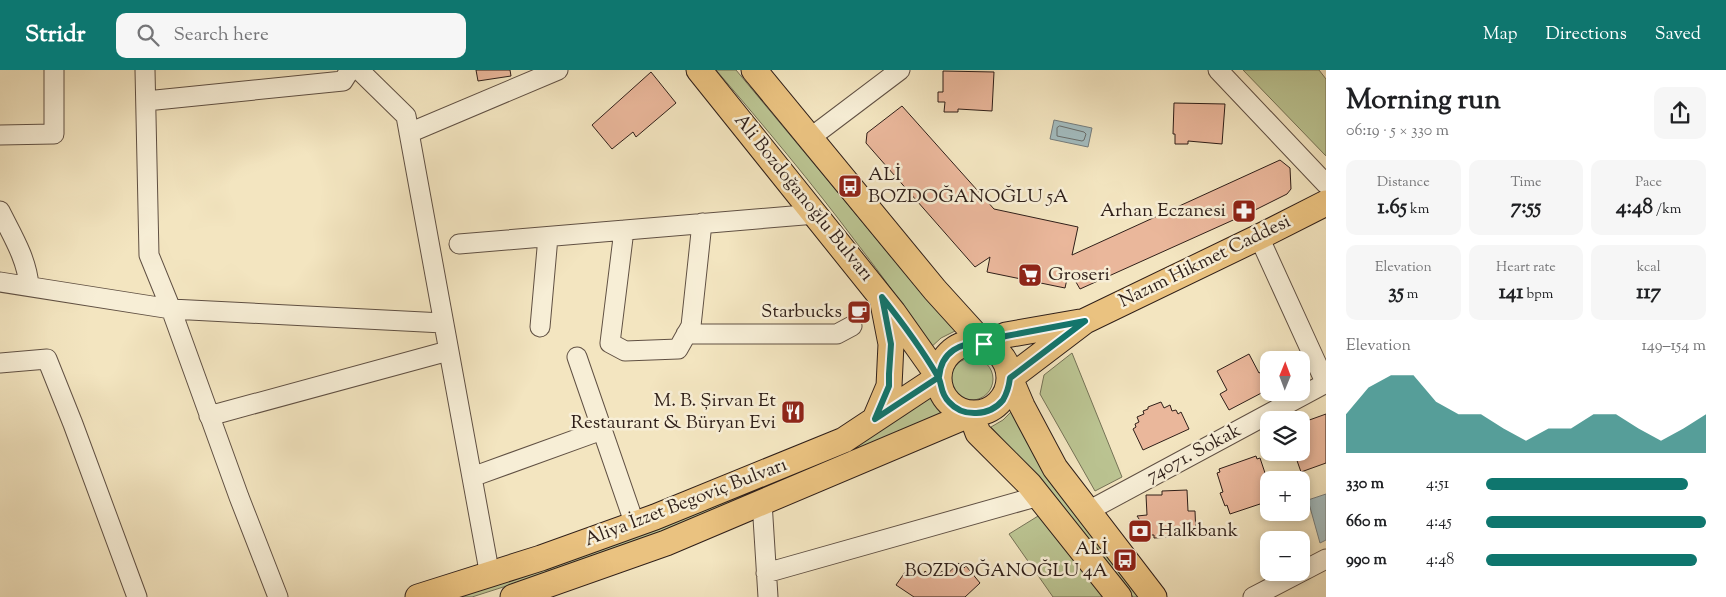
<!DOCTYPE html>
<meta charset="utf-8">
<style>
body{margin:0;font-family:"Sorts Mill Goudy",serif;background:#f6f6f6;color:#202124;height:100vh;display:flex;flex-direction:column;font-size:19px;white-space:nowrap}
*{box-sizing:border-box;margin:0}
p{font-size:16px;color:#757577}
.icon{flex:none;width:28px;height:28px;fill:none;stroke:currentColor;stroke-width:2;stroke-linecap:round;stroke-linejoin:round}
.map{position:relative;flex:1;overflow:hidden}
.sheet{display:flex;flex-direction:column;background:#fff;width:400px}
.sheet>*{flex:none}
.needle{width:32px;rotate:1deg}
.tools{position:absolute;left:1260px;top:281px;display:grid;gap:10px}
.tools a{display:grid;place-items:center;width:50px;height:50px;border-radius:10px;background:#fff;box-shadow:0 2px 8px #0003;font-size:25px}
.pin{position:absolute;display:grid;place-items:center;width:42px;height:42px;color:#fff;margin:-21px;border-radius:10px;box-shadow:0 2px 8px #0006}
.round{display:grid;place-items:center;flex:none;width:52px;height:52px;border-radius:10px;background:#f6f6f6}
.head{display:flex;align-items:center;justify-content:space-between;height:85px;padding:0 20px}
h1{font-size:28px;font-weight:700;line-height:38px}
.stats{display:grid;grid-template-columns:repeat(3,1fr);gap:8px;height:85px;padding:5px 20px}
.stats div{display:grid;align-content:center;border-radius:10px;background:#f6f6f6;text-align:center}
.stats b{font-size:21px;font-weight:700}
.stats small{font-size:14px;font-weight:400}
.stats p{font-size:14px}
.chart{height:140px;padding:10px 20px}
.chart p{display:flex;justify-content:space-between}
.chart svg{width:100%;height:90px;margin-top:5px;fill:#0f766e;opacity:.7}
ul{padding:0 20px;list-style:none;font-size:16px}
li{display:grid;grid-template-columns:80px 60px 1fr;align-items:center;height:38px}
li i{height:12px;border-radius:6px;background:#0f766e}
header{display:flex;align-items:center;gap:30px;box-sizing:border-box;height:70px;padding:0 25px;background:#0f766e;color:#fff}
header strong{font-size:24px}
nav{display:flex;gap:28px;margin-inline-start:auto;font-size:18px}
.search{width:350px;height:45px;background:#f6f6f6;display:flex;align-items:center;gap:12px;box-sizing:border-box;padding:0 18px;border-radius:10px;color:#757577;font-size:19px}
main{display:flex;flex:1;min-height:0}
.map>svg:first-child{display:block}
.green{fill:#bbc492;stroke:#757256}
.water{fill:#a3bcbf;stroke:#757d7d}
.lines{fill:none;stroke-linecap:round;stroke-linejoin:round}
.shore{stroke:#696e6c;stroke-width:1}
.building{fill:#eab79b;stroke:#2f1f19}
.minor-casing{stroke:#605043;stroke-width:21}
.major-casing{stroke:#2f1f19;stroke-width:27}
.minor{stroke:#f7eed6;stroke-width:19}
.major{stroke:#eac280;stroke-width:25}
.route-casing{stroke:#fff;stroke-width:10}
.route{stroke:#0f766e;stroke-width:6}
.labels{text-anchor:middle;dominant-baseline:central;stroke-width:5;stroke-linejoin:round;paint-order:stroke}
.poi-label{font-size:19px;fill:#2f1f19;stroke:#f7eed6;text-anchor:end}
.street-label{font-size:19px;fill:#2f1f19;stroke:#f7eed6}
</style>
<header>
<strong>Stridr</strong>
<div class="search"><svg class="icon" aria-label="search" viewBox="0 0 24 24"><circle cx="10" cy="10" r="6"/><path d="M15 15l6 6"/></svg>Search here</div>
<nav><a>Map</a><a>Directions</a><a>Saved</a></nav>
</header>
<main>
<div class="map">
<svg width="1326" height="527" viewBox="0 0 1326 527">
<rect width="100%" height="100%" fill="#f3e5c0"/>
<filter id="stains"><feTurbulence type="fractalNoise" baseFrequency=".004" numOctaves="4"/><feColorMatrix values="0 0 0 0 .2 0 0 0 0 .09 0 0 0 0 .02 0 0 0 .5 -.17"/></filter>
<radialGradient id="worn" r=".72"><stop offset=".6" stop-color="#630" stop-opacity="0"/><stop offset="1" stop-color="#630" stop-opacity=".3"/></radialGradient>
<path class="green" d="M 716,0 L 736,0 L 888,183 L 957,260 L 941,268 L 929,279 C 909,241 882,206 856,172 C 812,113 764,56 716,0 Z
M 1243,0 L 1319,0 L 1326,9 L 1326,86 Z
M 1072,283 L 1122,407 L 1095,421 L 1040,324 L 1044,305 Z
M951 309a21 21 0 1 1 42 0a21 21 0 1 1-42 0Z
M 931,324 L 947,342 L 613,482 L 472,527 L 450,527 L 853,374 L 905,345 Z
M 1012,341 L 1142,527 L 1133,527 C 1088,468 1042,411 991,357 L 1003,350 Z
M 1043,443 L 1107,527 L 1053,527 L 1009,464 Z"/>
<path class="water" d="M 1054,50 L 1092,58 L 1088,77 L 1050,69 Z
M 1326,424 L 1326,470 L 1320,473 L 1308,430 Z"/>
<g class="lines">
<path class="shore" d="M 1060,56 L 1084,62 L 1086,64 L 1084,70 L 1082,71 L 1057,66 L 1057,58 Z"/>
</g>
<path class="building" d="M 476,0 L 510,0 L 511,6 L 478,11 Z
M 943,1 L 994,2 L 992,41 L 958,39 L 958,42 L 944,42 L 945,32 L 938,32 L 938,22 L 943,22 Z
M 651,2 L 676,33 L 636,67 L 633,62 L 612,79 L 592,55 Z
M 1174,33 L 1225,34 L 1222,74 L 1188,71 L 1188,74 L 1175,74 L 1175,64 L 1173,64 Z
M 902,36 L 994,139 L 1078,157 L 1072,185 L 1280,90 L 1290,98 L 1291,119 L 1287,124 L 1251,142 L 1080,219 L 1069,200 L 1065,218 L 987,202 L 990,187 L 975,197 L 866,73 L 867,63 Z
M 1249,284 L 1259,303 L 1265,300 L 1269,308 L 1269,319 L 1229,340 L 1220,324 L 1227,320 L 1217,301 Z
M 1161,332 L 1164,338 L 1170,335 L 1172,341 L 1176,340 L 1178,344 L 1181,342 L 1189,359 L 1143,380 L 1133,359 L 1136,357 L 1135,354 L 1139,352 L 1137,347 L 1144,344 L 1143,341 L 1148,339 L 1148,337 Z
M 1326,344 L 1326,393 L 1301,402 L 1294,382 L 1301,382 L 1301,353 Z
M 1256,386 L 1257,389 L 1260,388 L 1266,406 L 1269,405 L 1269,431 L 1230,444 L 1227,435 L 1225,436 L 1220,423 L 1223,422 L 1217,403 L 1220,402 L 1219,399 Z
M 1187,420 L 1188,441 L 1195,441 L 1196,466 L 1154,468 L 1154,465 L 1150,465 L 1137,446 L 1147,445 L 1146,425 L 1162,425 L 1162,421 Z
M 959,493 L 964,498 L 966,496 L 980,513 L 965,527 L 914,527 L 896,515 L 908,498 L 923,505 L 925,501 L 933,508 L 942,501 L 946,505 Z"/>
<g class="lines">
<g class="minor-casing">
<path id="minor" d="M 145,0 L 149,185 L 171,239 L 239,427 L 278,527
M 359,0 L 406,46 L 490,506
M 1218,0 L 1326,114
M 146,31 L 343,11 L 350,0
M 409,63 L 558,0
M 0,65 L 54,64 L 54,0
M 810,68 L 900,0
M 0,141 C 12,165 27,189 29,216
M 624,160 L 610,273 L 625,281 L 678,279 L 691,256 L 702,153
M 1259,167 L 1326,314
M 459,174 L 816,144
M 0,212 L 171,239 L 443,253
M 540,257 L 548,167
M 686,264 L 837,264 L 852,256
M 577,287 L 635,455
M 0,293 L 47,289 L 73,354 L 137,527
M 209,346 L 448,281
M 472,407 L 602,360
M 762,432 L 768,527
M 1088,441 L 1326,313
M 1301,502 L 1326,489
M 766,503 L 1039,426
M 1253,527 L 1301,502"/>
</g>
<g class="major-casing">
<path id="major" d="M 699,0 L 893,242 L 939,307
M 754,0 L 935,220 L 984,274
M939 308a35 35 0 1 1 70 0a35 35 0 1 1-70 0Z
M 984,274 L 1006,265 L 1080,252
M 1010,308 L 1085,251 L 1259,167 L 1326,133
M 1010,308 L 1022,336 L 1055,398 L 1154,527
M 971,344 L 978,363 L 1029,414 L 1119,527
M 875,349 L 889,316 L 891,274 L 883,233
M 418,527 L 541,488 L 655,447 L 844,370 L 939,307
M 513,527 L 666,473 L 971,344"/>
</g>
<use href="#minor" class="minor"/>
<use href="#major" class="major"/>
</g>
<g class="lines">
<g class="route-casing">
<path id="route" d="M 984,274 C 961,271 941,282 939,307 L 875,349 L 889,316 L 889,304 L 891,274 L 882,227 C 901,251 921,278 937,305 C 943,313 939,322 949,332 C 963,348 990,346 1003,330 C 1007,323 1009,316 1010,308 L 1085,251 L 1006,266 L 984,274"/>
</g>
<use href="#route" class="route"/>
</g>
<defs>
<g id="bus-square" transform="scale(1.25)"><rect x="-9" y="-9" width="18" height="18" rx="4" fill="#8f2418" stroke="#f7eed6"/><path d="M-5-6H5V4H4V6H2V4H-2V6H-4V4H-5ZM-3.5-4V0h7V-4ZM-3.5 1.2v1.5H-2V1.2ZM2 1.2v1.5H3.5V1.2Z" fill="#fff"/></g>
<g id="pharmacy-square" transform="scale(1.25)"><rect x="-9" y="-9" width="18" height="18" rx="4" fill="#8f2418" stroke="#f7eed6"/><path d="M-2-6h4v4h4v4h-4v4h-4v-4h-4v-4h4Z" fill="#fff"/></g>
<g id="supermarket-square" transform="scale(1.25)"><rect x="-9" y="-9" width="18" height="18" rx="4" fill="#8f2418" stroke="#f7eed6"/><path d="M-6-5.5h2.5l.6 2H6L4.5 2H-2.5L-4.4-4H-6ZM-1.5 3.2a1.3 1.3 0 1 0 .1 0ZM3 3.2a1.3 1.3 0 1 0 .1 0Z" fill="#fff"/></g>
<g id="cafe-square" transform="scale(1.25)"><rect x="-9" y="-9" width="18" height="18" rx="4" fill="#8f2418" stroke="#f7eed6"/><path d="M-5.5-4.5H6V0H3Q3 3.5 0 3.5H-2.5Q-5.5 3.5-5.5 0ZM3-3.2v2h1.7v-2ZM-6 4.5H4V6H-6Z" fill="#fff"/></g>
<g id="restaurant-square" transform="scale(1.25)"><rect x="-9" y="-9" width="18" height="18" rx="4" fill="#8f2418" stroke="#f7eed6"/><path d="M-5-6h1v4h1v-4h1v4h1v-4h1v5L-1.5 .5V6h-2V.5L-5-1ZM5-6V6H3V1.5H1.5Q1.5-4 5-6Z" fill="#fff"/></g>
<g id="bank-square" transform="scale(1.25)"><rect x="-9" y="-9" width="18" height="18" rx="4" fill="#8f2418" stroke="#f7eed6"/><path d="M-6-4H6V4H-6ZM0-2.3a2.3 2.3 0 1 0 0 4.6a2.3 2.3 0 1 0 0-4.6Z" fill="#fff"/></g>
</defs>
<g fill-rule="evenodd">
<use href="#bus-square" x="850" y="116"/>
<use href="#pharmacy-square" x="1244" y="141"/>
<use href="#supermarket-square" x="1030" y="205"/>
<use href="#cafe-square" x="859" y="242"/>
<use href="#restaurant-square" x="793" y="342"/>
<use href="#bank-square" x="1140" y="461"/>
<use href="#bus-square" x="1125" y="490"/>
</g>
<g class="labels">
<g class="poi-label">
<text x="868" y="105" text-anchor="start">ALİ<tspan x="868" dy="22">BOZDOĞANOĞLU 5A</tspan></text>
<text x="1226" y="141">Arhan Eczanesi</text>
<text x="1048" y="205" text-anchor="start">Groseri</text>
<text x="842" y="242">Starbucks</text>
<text x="776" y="331">M. B. Şirvan Et<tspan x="776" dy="22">Restaurant &amp; Büryan Evi</tspan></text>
<text x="1158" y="461" text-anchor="start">Halkbank</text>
<text x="1108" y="479">ALİ<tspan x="1108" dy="22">BOZDOĞANOĞLU 4A</tspan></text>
</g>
<g class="street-label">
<text transform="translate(803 128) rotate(51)">Ali Bozdoğanoğlu Bulvarı</text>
<text transform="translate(1205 192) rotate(-26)">Nazım Hikmet Caddesi</text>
<text transform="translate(1194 384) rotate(-28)">74071. Sokak</text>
<text transform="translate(686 433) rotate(-21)">Aliya İzzet Begoviç Bulvarı</text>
</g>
</g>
<rect width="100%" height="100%" filter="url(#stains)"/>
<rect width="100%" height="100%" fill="url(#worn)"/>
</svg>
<div class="tools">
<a><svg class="needle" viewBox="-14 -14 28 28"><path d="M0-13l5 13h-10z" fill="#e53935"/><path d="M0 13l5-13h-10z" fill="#757577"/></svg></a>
<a><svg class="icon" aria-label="layers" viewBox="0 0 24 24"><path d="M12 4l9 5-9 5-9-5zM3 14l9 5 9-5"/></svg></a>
<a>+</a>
<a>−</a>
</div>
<div class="pin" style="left:984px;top:274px;background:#1e9e55"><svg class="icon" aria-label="arrive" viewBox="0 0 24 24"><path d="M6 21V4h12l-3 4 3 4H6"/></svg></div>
</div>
<section class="sheet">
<div class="head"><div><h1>Morning run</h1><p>06:19 · 5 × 330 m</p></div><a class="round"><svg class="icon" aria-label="share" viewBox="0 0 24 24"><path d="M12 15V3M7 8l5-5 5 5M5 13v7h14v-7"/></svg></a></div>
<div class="stats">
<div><p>Distance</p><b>1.65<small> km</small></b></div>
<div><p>Time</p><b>7:55</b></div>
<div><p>Pace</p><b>4:48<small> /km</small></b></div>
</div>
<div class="stats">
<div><p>Elevation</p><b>35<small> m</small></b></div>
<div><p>Heart rate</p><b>141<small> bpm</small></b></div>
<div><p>kcal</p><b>117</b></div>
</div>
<div class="chart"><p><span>Elevation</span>149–154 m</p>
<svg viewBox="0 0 160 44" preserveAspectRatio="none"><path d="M0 44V25L10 12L20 6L30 6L40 19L50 25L60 25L70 32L80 38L90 32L100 32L110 25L120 25L130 32L140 38L150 32L160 25V44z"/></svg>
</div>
<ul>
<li><b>330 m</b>4:51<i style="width:92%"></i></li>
<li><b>660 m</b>4:45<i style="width:100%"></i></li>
<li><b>990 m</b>4:48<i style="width:96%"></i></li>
</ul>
</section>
</main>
